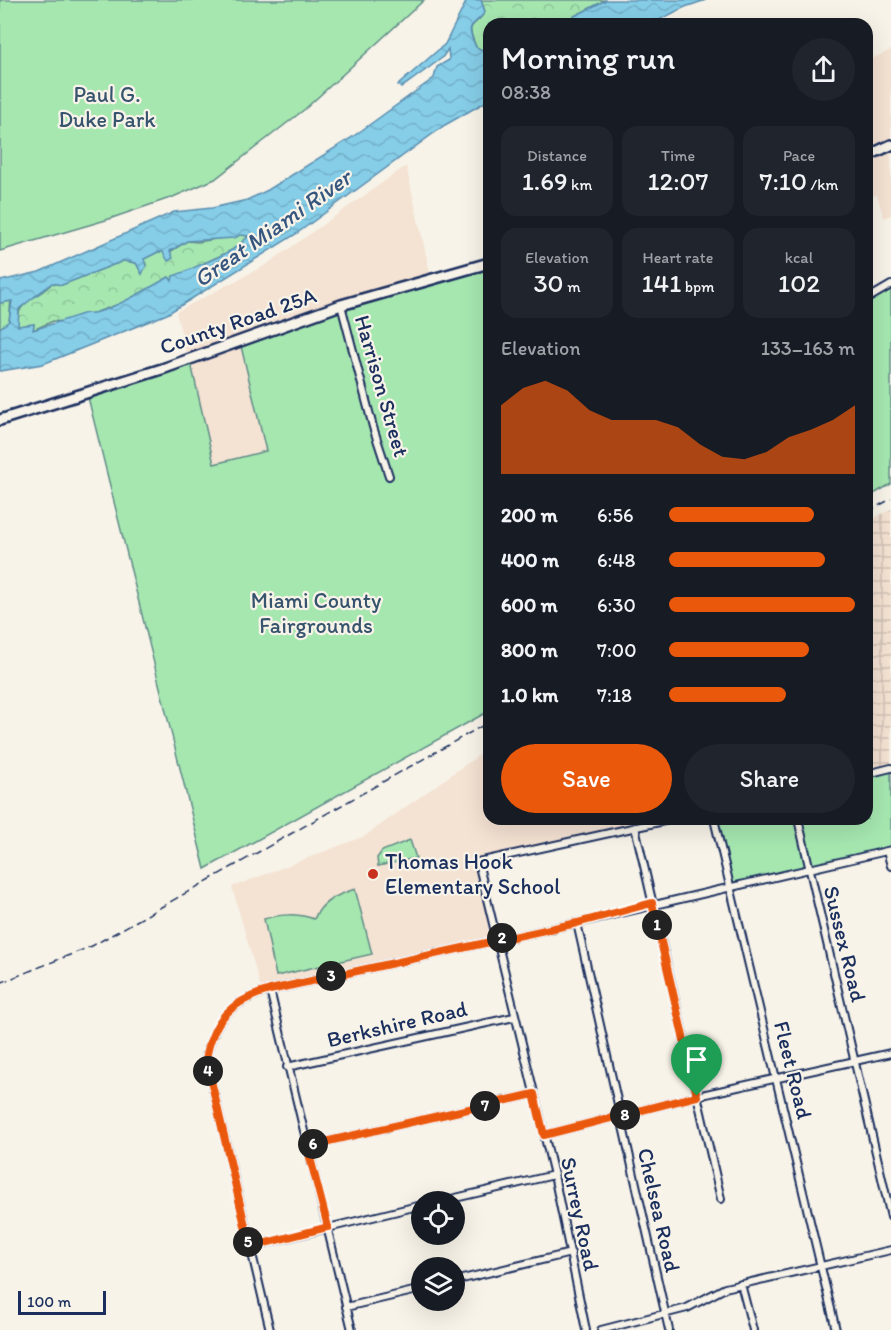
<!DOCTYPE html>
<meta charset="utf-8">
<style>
body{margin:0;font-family:Itim,sans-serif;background:#20242c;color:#f1f3f6;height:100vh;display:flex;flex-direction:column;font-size:22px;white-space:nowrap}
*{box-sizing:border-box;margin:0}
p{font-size:20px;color:#9ea1a6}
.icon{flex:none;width:33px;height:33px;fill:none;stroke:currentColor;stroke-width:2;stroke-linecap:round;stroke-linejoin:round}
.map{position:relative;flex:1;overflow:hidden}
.details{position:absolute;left:483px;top:18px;width:390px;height:807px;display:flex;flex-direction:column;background:#171b24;border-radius:18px;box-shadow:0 6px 24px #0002}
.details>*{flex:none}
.buttons{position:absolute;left:411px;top:1191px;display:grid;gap:12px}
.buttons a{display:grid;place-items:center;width:54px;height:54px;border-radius:50%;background:#171b24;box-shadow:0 6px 24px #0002;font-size:30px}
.scale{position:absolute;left:18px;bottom:15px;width:88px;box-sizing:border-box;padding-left:6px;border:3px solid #1b2f5e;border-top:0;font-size:16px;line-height:21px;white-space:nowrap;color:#1b2f5e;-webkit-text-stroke:4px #f7f3e8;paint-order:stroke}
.pin{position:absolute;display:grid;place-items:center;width:51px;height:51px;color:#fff;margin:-62px -26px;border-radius:50% 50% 50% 0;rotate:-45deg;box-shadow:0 0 6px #0007}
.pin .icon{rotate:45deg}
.km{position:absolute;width:30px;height:30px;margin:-15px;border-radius:50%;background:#222;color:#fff;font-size:16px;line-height:30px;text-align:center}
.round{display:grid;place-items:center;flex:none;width:63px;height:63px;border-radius:32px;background:#20242c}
.overview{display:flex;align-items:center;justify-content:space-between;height:102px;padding:0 18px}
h1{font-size:33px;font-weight:600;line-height:45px}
.figures{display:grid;grid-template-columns:repeat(3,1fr);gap:9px;height:102px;padding:6px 18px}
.figures div{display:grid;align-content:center;border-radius:15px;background:#20242c;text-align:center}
.figures b{font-size:26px;font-weight:600}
.figures small{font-size:16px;font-weight:400}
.figures p{font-size:16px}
.chart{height:168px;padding:12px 18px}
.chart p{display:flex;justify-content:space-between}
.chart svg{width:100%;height:108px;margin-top:6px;fill:#ea580c;opacity:.7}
.primary-button{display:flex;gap:12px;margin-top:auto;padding:12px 18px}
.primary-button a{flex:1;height:69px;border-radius:36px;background:#ea580c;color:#fff;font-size:24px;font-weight:600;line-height:69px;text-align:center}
.primary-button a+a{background:#20242c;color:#f1f3f6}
ul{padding:0 18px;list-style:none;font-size:20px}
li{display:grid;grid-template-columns:96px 72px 1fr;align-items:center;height:45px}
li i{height:15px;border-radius:8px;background:#ea580c}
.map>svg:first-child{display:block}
.built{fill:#f4e2d2}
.industrial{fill:url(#industrial-grid)}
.green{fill:#a6e7b0;stroke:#608b87;stroke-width:1.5}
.forest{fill:url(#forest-crowns);stroke:#608b87;stroke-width:1.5}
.water{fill:url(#water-waves);stroke:#5b8eb0;stroke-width:1.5;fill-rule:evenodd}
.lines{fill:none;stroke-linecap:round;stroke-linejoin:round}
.minor-casing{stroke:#1b2f5e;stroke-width:10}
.secondary-casing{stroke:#1b2f5e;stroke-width:14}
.minor{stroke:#f7f3e8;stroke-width:6}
.secondary{stroke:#f7f3e8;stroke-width:9}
.rail{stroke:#1b2f5e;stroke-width:1.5;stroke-dasharray:9 4.5;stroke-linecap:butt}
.route-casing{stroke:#fff;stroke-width:12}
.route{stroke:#ea580c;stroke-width:8}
.poi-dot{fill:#c8321e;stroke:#f7f3e8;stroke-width:2}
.labels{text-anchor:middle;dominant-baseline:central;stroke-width:4.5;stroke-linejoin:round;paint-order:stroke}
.park-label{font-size:22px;fill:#37546e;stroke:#f7f3e8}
.street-label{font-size:22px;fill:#1b2f5e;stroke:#f7f3e8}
.poi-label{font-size:22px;fill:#1b2f5e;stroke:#f7f3e8;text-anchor:start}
.water-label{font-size:24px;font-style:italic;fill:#365680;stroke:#f7f3e8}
</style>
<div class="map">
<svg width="891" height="1330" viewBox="0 0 891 1330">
<defs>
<pattern id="industrial-grid" width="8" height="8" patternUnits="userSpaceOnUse" patternTransform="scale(1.5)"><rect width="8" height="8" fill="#f4e2d2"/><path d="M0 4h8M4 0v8" fill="none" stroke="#d1c2b7"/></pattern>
<pattern id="forest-crowns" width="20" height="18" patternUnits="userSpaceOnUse" patternTransform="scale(1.5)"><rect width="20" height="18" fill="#a6e7b0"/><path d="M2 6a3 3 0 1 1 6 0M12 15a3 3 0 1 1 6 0" fill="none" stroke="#8ec69a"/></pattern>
<pattern id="water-waves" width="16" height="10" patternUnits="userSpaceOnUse" patternTransform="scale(1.5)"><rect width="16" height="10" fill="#86cde7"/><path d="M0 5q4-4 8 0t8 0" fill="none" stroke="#73b0c9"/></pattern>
</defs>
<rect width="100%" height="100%" fill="#f7f3e8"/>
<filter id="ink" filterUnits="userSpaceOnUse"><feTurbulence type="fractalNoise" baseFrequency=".0167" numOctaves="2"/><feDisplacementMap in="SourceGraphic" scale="12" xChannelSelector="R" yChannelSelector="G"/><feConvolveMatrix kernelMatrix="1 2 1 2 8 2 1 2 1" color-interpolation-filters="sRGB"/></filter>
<g filter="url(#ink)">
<path class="built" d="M 891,50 L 891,215 L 884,218 L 877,195 L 867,198 L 867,61 Z
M 406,166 L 431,277 L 240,342 L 266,451 L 214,464 L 176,312 L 266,265 Z
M 489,748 L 489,819 L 673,819 L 478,862 L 496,939 L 262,992 L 232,887 L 365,836 Z"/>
<path class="industrial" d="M 891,509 L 891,768 L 867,774 L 867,522 Z"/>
<path class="green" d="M 0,0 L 424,0 L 305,109 L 215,179 L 173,197 L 106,220 L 0,251 Z
M 489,263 L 489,711 L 205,869 L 87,393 L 190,359 L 214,464 L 266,451 L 240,342 Z
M 891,285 L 891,484 L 867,498 L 867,299 Z
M 891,768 L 891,850 L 729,887 L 714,819 L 867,819 L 867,774 Z
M 410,840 L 416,858 L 378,866 L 377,858 L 382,851 Z
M 355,889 L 372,954 L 276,976 L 264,919 C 282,914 296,913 314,919 C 322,901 337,895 355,889 Z"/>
<path class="forest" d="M 481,0 L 606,0 L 559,24 L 489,24 L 489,48 L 482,50 L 476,47 C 465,20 473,30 485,12 Z
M 240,235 L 249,236 C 243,241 237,247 230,251 C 225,254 177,276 173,276 L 172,281 L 169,277 L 130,300 L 94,313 L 65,322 L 53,321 L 33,330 L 34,324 L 18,326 C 14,300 40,298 52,283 L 62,285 L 123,261 L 136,263 L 142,274 L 145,266 L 144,259 L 158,252 L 170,252 L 187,241 L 198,242 Z
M 11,299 L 9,322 L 0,328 L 0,303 Z"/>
<path class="water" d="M 467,0 L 481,0 L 485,12 C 473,29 464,21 476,47 L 482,50 L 489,48 L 489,100 L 445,125 L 296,234 L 167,314 L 43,364 L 0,371 L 0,328 L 9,321 L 12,301 L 0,303 L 0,281 L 39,272 L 174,212 L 212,208 L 247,200 L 268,190 L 351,138 L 434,78 L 437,67 L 449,60 L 448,49 L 442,58 L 401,88 L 398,85 L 445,44 ZM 240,235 L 249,236 C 243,241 237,247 230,251 C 225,254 176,276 173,276 L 172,281 L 169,277 C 152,286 102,317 86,313 L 33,330 L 34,324 L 18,326 L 19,309 L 52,283 L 62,285 L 123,261 L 136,263 L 142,274 L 146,266 L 144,259 L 158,252 L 163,252 L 168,261 L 173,258 L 170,251 L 187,241 L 234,238 Z
M 606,0 L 706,0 L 685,7 L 651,24 L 559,24 Z"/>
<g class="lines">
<g class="minor-casing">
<path id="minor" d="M 867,299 L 891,285
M 341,305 L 373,427 L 389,476
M 867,774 L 891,768
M 714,819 L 836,1330
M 798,819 L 891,1217
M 635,827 L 721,1199
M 887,851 L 891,866
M 577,923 L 669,1330
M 270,990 L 352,1330
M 287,1067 L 514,1017
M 544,1135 L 697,1096 L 891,1053
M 307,1146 L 534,1094
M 438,1202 L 554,1175
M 250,1247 L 422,1205
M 454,1281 L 571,1253
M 741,1284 L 753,1330
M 346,1307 L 422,1289
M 270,1330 L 206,1059 C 214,1018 231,1002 270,990 L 577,923 L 891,850
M 586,1330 L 554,1175 L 478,862 L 673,819
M 601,1330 L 687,1308 L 725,1288 L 891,1250"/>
</g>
<g class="secondary-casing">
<path id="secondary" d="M 867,156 L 891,145
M 0,420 L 162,369 L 341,305 L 489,263"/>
</g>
<use href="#minor" class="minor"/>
<use href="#secondary" class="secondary"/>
<path class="rail" d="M 867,512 L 891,499
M 0,983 L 92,946 L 489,722"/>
</g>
</g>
<g class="lines" filter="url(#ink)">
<g class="route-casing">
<path id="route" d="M 652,903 L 697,1096 L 544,1135 L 534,1094 L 307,1146 L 328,1227 L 250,1247 L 206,1059 C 213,1019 231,1001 270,990 L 577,923 Z"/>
</g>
<use href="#route" class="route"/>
</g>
<circle class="poi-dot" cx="373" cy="874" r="6"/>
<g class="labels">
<g class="park-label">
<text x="107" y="94">Paul G.<tspan x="107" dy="25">Duke Park</tspan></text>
<text x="316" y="600">Miami County<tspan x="316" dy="25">Fairgrounds</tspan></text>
</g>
<g class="street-label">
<text transform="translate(238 321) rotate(-19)">County Road 25A</text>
<text transform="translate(382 386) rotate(74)">Harrison Street</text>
<text transform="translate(845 944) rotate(76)">Sussex Road</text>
<text transform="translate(397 1024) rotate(-13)">Berkshire Road</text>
<text transform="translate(793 1070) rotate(76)">Fleet Road</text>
<text transform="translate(659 1210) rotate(77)">Chelsea Road</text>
<text transform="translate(580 1214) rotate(78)">Surrey Road</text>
</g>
<g class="poi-label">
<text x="385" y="861">Thomas Hook<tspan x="385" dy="25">Elementary School</tspan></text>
</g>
<g class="water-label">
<text transform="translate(272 228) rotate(-35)">Great Miami River</text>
</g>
</g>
</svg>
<div class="buttons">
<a><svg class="icon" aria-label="locate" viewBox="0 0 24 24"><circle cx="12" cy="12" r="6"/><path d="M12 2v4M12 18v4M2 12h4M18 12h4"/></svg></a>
<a><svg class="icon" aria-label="layers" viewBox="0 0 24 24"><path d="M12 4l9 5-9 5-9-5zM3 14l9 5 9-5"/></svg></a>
</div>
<div class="scale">100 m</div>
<div class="pin" style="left:697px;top:1096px;background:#1e9e55"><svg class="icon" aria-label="arrive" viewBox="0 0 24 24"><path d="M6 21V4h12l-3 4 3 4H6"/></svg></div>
<b class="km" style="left:657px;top:925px">1</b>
<b class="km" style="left:502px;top:938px">2</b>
<b class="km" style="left:331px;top:976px">3</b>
<b class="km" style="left:208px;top:1071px">4</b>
<b class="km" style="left:248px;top:1242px">5</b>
<b class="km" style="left:313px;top:1144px">6</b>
<b class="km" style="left:485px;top:1106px">7</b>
<b class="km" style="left:625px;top:1115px">8</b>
<section class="details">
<div class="overview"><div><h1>Morning run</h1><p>08:38</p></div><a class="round"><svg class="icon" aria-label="share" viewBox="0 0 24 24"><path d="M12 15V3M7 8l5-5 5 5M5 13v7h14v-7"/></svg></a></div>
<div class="figures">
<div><p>Distance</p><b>1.69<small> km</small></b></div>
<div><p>Time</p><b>12:07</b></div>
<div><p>Pace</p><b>7:10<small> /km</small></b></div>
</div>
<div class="figures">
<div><p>Elevation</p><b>30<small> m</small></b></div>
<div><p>Heart rate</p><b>141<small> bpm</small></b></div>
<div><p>kcal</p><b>102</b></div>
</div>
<div class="chart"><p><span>Elevation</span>133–163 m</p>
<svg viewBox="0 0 160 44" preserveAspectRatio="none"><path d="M0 44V16L10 9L20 6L30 10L40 18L50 22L60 22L70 22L80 25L90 32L100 37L110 38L120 35L130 29L140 26L150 22L160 16V44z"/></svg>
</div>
<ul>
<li><b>200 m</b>6:56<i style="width:78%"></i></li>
<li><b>400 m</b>6:48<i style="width:84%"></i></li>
<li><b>600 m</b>6:30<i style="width:100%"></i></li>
<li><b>800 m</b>7:00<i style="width:75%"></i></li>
<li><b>1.0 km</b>7:18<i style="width:63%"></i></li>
</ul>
<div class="primary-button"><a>Save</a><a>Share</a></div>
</section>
</div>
